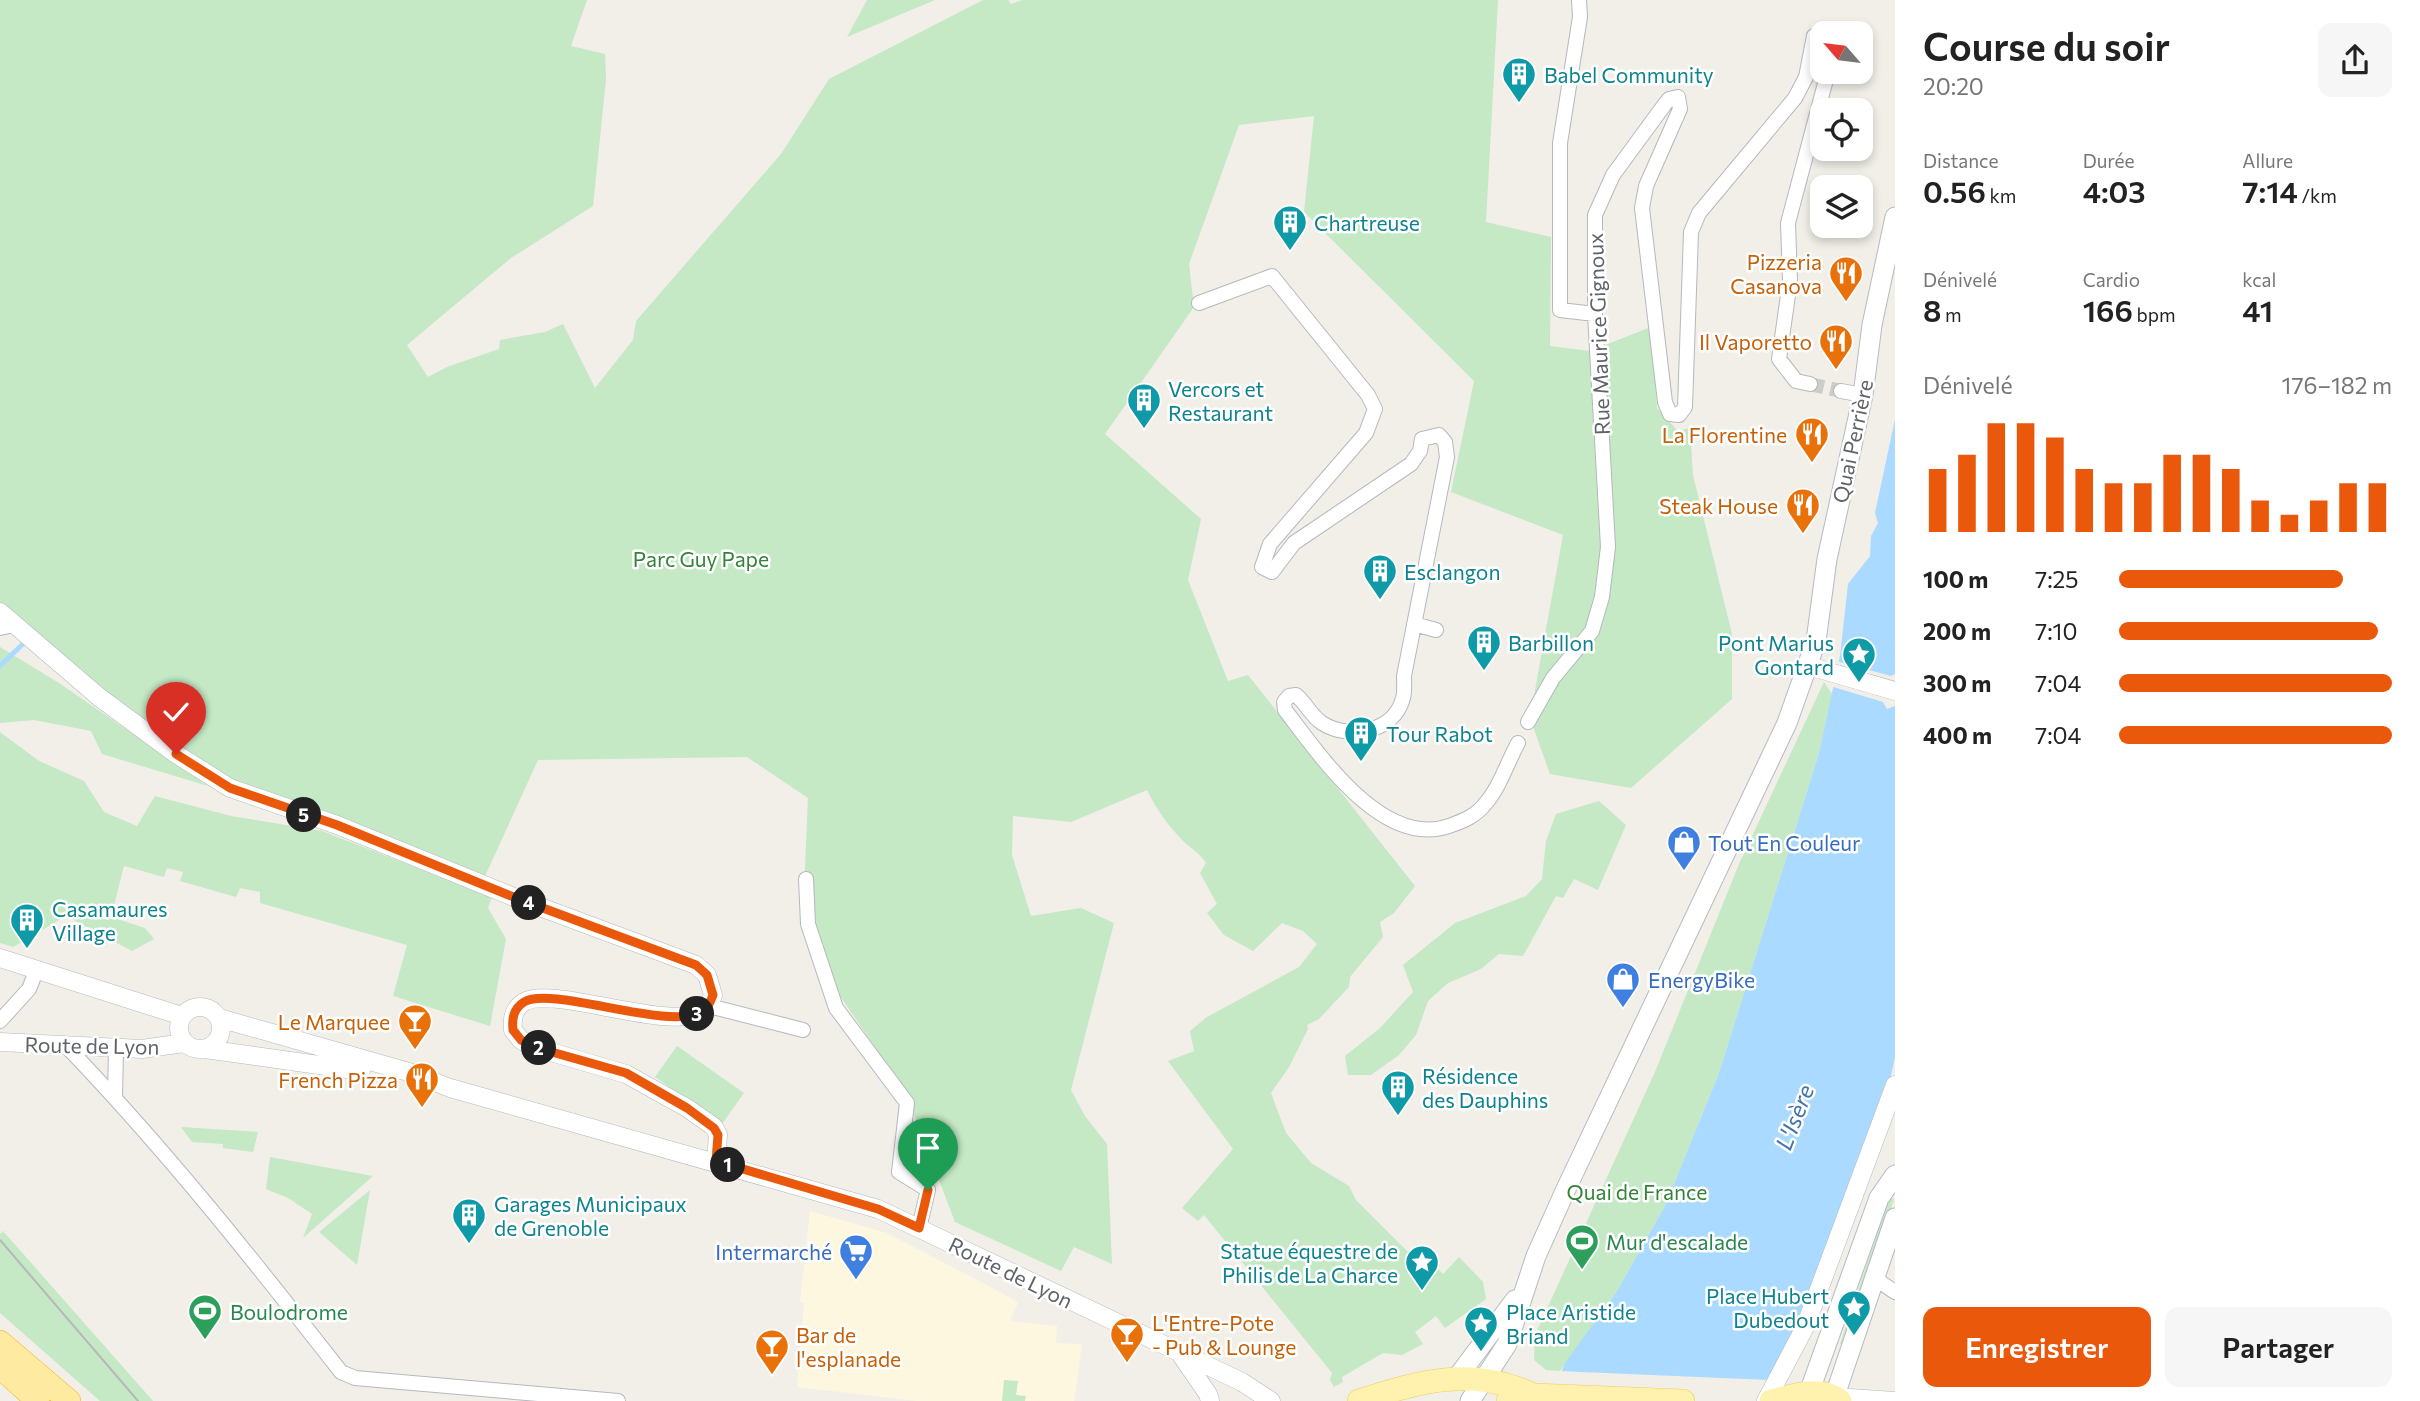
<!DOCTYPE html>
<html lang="fr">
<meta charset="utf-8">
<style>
body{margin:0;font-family:Commissioner,sans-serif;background:#f6f6f6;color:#222;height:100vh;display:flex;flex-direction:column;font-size:26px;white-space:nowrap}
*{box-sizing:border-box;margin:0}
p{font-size:23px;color:#767676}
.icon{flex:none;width:38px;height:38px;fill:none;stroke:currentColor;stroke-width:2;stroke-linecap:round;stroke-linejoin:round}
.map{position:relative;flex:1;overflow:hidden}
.sheet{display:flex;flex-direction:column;background:#fff;width:525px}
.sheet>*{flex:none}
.needle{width:46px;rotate:298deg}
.tools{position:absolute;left:1810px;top:21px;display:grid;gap:14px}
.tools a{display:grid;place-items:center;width:63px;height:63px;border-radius:14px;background:#fff;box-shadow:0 4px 10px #0003;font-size:35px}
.pin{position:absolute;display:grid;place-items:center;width:60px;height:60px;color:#fff;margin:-72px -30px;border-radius:50% 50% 50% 0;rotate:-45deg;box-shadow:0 0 7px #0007}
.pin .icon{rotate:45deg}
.km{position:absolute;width:35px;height:35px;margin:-18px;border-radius:50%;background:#222;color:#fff;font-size:19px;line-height:35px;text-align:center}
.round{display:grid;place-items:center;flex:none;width:74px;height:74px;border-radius:14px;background:#f6f6f6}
.summary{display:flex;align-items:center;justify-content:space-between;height:119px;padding:0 28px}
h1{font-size:38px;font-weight:600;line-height:52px}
.metrics{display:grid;grid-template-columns:repeat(3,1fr);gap:10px;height:119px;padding:7px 28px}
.metrics div{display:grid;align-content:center}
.metrics b{font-size:30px;font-weight:600}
.metrics small{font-size:19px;font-weight:400}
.metrics p{font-size:19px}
.chart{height:196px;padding:14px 28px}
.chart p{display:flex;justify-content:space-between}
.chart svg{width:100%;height:126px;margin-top:7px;stroke:#ea580c;stroke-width:6}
.primary-button{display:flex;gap:14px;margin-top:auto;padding:14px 28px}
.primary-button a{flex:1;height:80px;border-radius:14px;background:#ea580c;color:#fff;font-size:28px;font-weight:600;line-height:80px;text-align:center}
.primary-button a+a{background:#f6f6f6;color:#222}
ul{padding:0 28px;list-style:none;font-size:23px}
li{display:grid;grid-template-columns:112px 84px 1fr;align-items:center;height:52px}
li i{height:18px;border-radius:9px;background:#ea580c}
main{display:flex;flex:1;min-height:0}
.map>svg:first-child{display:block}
.commercial{fill:#fef7e0}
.green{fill:#c5e8c5}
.water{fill:#aadaff}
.pier{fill:#f1efe8}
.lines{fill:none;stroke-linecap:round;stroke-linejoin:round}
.stream{stroke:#aadaff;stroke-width:5}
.minor-tunnel{stroke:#ccccc8;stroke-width:14;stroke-dasharray:14 7;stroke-linecap:butt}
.minor-casing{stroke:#b5b8bc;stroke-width:16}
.tertiary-casing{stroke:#b5b8bc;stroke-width:19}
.secondary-casing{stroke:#b6babf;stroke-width:21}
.primary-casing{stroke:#f2c960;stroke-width:24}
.trunk-casing{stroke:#f9ab00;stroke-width:24}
.minor{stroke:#fff;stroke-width:14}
.tertiary{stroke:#fff;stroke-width:18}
.secondary{stroke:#fff;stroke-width:19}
.primary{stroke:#fff2af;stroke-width:23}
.trunk{stroke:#feeaa1;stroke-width:23}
.tram{stroke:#b6b7b8;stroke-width:2}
.route-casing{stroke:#fff;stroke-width:14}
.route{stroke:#ea580c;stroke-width:9}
.labels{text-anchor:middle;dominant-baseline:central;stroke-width:5;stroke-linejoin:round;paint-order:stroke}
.culture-label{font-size:21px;fill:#0d838f;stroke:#fff;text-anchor:start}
.food-label{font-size:21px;fill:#c56008;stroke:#fff;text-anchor:end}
.street-label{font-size:21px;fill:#5f6368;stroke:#fff}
.park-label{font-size:21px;fill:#348238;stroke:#fff}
.shop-label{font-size:21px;fill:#366cbe;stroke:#fff;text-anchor:start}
.leisure-label{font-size:21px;fill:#27864d;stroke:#fff;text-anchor:start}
.water-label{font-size:23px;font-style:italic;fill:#4174aa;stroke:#fff}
</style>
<main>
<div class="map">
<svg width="1895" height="1401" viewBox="0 0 1895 1401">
<rect width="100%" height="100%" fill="#f1efe8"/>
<path class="commercial" d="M 810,1211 L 887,1233 L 1000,1292 L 1018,1303 L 1010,1321 L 1057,1326 L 1056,1343 L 1082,1344 L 1074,1401 L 917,1401 L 797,1387 L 804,1303 L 800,1302 Z"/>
<path class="green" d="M 0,0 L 587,0 L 571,46 L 605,54 L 606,79 L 593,206 L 511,258 L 407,345 L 428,377 L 447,367 L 499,349 L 500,340 L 545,332 L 563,324 L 595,388 L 633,340 L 636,321 L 781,154 L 829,79 L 983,0 L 1008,0 L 1011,4 L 1022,0 L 1498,0 L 1486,222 L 1551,237 L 1550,346 L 1590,351 L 1651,327 L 1657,408 L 1678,431 L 1690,428 L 1693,475 L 1732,634 L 1732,699 L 1631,788 L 1550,774 L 1530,718 L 1563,535 L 1451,492 L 1474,381 L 1304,212 L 1314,116 L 1239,125 L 1189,264 L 1194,307 L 1105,434 L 1201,519 L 1188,580 L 1228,681 L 1248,675 L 1415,886 L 1394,913 L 1380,922 L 1383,937 L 1350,977 L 1349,987 L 1319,1019 L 1307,1025 L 1308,1029 L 1289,1067 L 1271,1093 L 1286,1133 L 1311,1163 L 1349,1186 L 1356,1200 L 1410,1254 L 1415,1246 L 1443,1274 L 1459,1257 L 1483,1282 L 1486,1299 L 1445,1328 L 1436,1316 L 1415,1332 L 1423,1344 L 1402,1355 L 1383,1353 L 1342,1377 L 1343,1382 L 1334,1387 L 1330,1380 L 1332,1373 L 1204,1215 L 1198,1221 L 1182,1208 L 1233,1149 L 1168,1061 L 1194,1051 L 1190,1031 L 1207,1017 L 1299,967 L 1317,944 L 1303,931 L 1282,923 L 1253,951 L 1224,935 L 1207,913 L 1217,904 L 1200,873 L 1206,863 C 1199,852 1191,849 1182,840 C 1168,825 1156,809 1147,790 L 1071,822 L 1013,816 L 1012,855 L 1031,916 L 1081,908 L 1114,923 L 1071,1090 L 1085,1116 L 1107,1144 L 1112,1264 L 1074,1247 L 1061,1271 L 955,1222 L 905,1091 L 810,952 L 803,912 L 808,798 L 747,757 L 538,760 L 481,885 L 230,788 L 0,612 Z
M 867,0 L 935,0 L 847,37 Z
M 0,647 L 59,683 L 208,786 L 102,754 L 91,731 L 34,720 L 0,723 Z
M 1824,682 L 1832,694 L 1819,753 L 1719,1073 L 1665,1206 L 1617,1291 L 1560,1371 L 1546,1370 L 1534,1360 L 1535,1335 L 1655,1072 L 1739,864 Z
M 0,732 L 39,761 L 84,781 L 104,812 L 137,826 L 155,796 L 231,816 L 322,831 L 492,897 L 488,908 L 506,939 L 490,1026 L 393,996 L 407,945 L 260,903 L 260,892 L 240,888 L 236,897 L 180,881 L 183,872 L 167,868 L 164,877 L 124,866 L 111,917 L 145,928 L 154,939 L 132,951 L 66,916 L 13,947 L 0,943 Z
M 1599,801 L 1626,825 L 1598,890 L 1574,879 L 1563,898 L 1556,896 L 1523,956 L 1499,954 L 1481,969 L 1448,983 L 1428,1001 L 1416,1035 L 1399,1055 L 1371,1075 L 1348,1075 L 1345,1056 L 1380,1028 L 1413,992 L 1403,965 L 1455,923 L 1526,896 L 1542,879 L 1546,841 L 1556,814 Z
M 677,1046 L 744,1093 L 722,1124 L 655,1077 Z
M 181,1127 L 258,1132 L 253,1152 L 223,1148 L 223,1144 L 192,1142 Z
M 270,1157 L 373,1176 L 303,1238 L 312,1214 L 288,1198 L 266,1189 Z
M 370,1190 L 357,1265 L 319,1232 Z
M 1889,1198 L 1894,1199 L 1893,1203 L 1845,1346 L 1840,1344 Z
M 3,1231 L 153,1401 L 100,1401 L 0,1313 L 0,1234 Z
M 1004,1380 L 1018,1381 L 1016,1395 L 1026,1396 L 1025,1401 L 1002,1401 Z"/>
<path class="water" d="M 1895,419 L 1895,1057 L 1888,1090 L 1795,1338 L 1759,1401 L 1550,1401 L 1565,1363 L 1617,1291 L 1665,1206 L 1719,1073 L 1819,753 L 1840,656 L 1848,584 L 1870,556 L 1871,536 L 1878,523 L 1875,513 Z"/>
<path class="pier" d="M 1836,661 L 1891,676 L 1895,674 L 1895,706 L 1887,709 L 1883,702 L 1830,686 Z
M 1558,1371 L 1769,1380 L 1763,1401 L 1546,1401 Z"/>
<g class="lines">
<path class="stream" d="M 0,666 L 28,639"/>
<path class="minor-tunnel" d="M 1810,384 L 1841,391"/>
<g class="minor-casing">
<path id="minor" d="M 1579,0 L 1580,17 L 1560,143 L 1560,310 L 1595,314
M 1199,303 L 1272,276 L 1368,395 L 1375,409 L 1366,433 L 1270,544 L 1262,567 L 1272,572 L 1294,543 L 1411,464 L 1420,451 L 1422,439 L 1439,435 L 1445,442 L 1447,457 L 1404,676 C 1404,683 1405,692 1403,698 C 1394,733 1348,740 1322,723 C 1311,716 1306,703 1296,695 L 1289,696 L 1284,702 L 1285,710 C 1319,754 1382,849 1449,826 C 1463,821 1476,816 1485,804 C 1500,787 1507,763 1518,743
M 1810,384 L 1796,381 L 1779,359 L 1790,281 L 1788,223 L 1828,72
M 1841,391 L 1863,395
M 1414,624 L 1436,630
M 0,628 L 14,625
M 1528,722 L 1553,678 L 1592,631 L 1602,597 L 1608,547 L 1595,314 L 1595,215 L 1613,175 L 1665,104 L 1669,99 L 1678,97 L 1680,109 L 1646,186 L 1642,208 L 1665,402 L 1670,414 L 1679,415 L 1685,407 L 1691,232 L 1699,213 L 1795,98 L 1806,77 L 1814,36 L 1824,31 L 1828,33
M 806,879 L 808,924 L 836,1008 L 907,1103 L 899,1172 L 928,1190 L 919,1228
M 709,1006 L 803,1030
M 0,1021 L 29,989 L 37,969
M 68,1048 C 166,1150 254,1261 341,1372 L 355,1378 L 618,1401
M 115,1097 L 116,1048
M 1874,1278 L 1895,1292"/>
</g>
<g class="tertiary-casing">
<path id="tertiary" d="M 0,612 L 99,697 L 176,754 L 230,788 L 337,825 L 516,898 L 696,965 L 707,975 L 713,995 C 710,1003 708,1008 701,1012 C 668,1031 551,985 524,1002 C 513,1009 512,1019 513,1030 L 521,1040 L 534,1047 L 626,1074 L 687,1108 L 714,1127 L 718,1135 L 716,1161
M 1809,666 L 1895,691
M 0,958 L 182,1016
M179 1028a21 21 0 1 1 42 0a21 21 0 1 1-42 0Z
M 219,1018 L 412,1073 L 450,1088 L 878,1209 L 1242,1382 L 1271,1401
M 0,1042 L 142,1049 L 184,1043
M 205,1049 L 361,1071
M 1181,1355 L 1208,1394 L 1210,1401
M 1835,1397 L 1895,1401
M 1766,1401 L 1805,1327 L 1895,1085"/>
</g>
<g class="secondary-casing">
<path id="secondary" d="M 1456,1379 L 1515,1300
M 1470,1401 L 1507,1344 L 1536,1256 L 1566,1189 L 1787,723 L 1816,641 L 1827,559 L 1863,395 L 1872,325 L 1895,217
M 1806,1401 L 1879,1198 L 1895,1175
M 1833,1401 L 1895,1218"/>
</g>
<g class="primary-casing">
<path id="primary" d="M 1359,1401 C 1420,1381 1473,1366 1533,1395
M 1508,1401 L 1533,1395 L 1683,1401
M 1771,1401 C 1792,1396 1822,1385 1840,1401"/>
</g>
<g class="trunk-casing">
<path id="trunk" d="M 0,1342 L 69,1401
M 0,1367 L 38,1401"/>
</g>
<use href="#minor" class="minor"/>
<use href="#tertiary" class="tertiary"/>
<use href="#secondary" class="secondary"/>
<use href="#primary" class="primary"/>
<use href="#trunk" class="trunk"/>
<path class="tram" d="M 0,1240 L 138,1401"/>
</g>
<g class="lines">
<g class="route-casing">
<path id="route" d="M 176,754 L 230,788 L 337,825 L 516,898 L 696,965 L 707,975 L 713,995 C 710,1003 708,1008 701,1012 C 668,1031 551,985 524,1002 C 513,1009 512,1019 513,1030 L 521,1040 L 534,1047 L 626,1073 L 687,1108 L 714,1128 L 718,1135 L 716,1161 L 878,1209 L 919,1228 L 928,1190"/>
</g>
<use href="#route" class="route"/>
</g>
<defs>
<g id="building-pin" transform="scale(1.75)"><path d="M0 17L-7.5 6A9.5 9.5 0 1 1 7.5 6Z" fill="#0f9aa8" stroke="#fff"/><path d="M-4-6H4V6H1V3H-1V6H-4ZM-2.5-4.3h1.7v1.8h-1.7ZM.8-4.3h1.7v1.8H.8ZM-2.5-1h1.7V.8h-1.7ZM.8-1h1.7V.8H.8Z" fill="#fff"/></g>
<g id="restaurant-pin" transform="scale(1.75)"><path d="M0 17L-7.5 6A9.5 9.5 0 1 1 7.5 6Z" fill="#e8710a" stroke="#fff"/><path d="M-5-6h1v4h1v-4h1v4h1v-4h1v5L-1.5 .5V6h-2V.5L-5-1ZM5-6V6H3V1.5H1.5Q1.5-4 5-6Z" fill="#fff"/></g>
<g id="sight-pin" transform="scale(1.75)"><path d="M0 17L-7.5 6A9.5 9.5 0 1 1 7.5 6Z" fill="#0f9aa8" stroke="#fff"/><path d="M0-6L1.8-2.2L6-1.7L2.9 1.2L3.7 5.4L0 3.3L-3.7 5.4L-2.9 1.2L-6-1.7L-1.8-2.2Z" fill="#fff"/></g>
<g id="shop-pin" transform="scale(1.75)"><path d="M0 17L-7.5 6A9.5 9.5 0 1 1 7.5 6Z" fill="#3f7fe0" stroke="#fff"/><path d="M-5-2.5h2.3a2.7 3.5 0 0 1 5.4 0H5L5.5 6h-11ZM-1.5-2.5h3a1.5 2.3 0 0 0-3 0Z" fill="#fff"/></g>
<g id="bar-pin" transform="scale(1.75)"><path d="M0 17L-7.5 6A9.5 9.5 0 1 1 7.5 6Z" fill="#e8710a" stroke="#fff"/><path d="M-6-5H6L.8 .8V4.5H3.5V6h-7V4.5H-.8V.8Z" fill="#fff"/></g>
<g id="stadium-pin" transform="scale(1.75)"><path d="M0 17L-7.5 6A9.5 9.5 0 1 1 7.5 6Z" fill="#2e9e5b" stroke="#fff"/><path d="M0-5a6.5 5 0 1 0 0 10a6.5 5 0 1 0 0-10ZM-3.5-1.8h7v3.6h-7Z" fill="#fff"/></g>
<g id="supermarket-pin" transform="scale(1.75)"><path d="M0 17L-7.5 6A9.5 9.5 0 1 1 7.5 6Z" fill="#3f7fe0" stroke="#fff"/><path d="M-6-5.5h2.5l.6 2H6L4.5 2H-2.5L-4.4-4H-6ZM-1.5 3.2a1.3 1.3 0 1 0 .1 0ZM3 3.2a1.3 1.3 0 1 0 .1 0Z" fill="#fff"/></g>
</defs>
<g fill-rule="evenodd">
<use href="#building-pin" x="1519" y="74"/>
<use href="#building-pin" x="1290" y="222"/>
<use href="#restaurant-pin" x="1846" y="273"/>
<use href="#restaurant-pin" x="1836" y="341"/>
<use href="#building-pin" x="1144" y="400"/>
<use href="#restaurant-pin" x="1812" y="434"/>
<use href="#restaurant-pin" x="1803" y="505"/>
<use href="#building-pin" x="1380" y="571"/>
<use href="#building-pin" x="1484" y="642"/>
<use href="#sight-pin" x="1859" y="654"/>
<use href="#building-pin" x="1361" y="733"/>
<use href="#shop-pin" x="1684" y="842"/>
<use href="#building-pin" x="27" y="920"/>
<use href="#shop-pin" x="1623" y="979"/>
<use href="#bar-pin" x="415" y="1021"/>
<use href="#restaurant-pin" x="422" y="1079"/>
<use href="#building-pin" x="1398" y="1087"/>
<use href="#building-pin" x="469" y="1215"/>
<use href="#stadium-pin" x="1582" y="1241"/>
<use href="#supermarket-pin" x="856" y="1251"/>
<use href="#sight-pin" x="1422" y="1262"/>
<use href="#sight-pin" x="1854" y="1307"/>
<use href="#stadium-pin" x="205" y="1311"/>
<use href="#sight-pin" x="1481" y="1323"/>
<use href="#bar-pin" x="1127" y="1334"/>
<use href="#bar-pin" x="772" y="1346"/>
</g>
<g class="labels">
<g class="culture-label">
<text x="1544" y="74">Babel Community</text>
<text x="1314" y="222">Chartreuse</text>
<text x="1168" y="388">Vercors et<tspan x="1168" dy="24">Restaurant</tspan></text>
<text x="1404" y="571">Esclangon</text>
<text x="1508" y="642">Barbillon</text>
<text x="1834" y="642" text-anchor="end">Pont Marius<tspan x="1834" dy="24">Gontard</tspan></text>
<text x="1386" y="733">Tour Rabot</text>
<text x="52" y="908">Casamaures<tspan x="52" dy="24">Village</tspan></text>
<text x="1422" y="1075">Résidence<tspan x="1422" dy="24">des Dauphins</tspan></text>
<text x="494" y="1203">Garages Municipaux<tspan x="494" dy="24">de Grenoble</tspan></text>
<text x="1398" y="1250" text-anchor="end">Statue équestre de<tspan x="1398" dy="24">Philis de La Charce</tspan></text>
<text x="1829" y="1295" text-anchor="end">Place Hubert<tspan x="1829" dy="24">Dubedout</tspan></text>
<text x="1506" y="1311">Place Aristide<tspan x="1506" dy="24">Briand</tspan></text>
</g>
<g class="food-label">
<text x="1822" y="261">Pizzeria<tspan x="1822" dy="24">Casanova</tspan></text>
<text x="1812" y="341">Il Vaporetto</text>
<text x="1787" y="434">La Florentine</text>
<text x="1778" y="505">Steak House</text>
<text x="390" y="1021">Le Marquee</text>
<text x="398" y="1079">French Pizza</text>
<text x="1152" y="1322" text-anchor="start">L'Entre-Pote<tspan x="1152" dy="24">- Pub &amp; Lounge</tspan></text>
<text x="796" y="1334" text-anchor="start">Bar de<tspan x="796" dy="24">l'esplanade</tspan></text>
</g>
<g class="street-label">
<text transform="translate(1598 334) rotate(-92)">Rue Maurice Gignoux</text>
<text transform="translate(1852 441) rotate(-78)">Quai Perrière</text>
<text transform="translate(92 1045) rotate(1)">Route de Lyon</text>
<text transform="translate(1011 1272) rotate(26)">Route de Lyon</text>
</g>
<g class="park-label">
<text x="701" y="558">Parc Guy Pape</text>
<text x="1637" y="1191">Quai de France</text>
</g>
<g class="shop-label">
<text x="1708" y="842">Tout En Couleur</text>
<text x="1648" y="979">EnergyBike</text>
<text x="832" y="1251" text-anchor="end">Intermarché</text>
</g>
<g class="leisure-label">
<text x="1606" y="1241">Mur d'escalade</text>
<text x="230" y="1311">Boulodrome</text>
</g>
<g class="water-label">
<text transform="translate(1794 1117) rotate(-69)">L'Isère</text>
</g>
</g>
</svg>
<div class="tools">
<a><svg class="needle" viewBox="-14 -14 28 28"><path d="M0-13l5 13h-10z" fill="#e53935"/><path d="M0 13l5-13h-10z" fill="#767676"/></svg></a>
<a><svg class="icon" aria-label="locate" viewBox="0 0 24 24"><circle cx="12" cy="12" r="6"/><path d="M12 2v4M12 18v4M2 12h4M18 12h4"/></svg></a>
<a><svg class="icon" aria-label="layers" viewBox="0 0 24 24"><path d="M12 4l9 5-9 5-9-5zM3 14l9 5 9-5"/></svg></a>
</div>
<div class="pin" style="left:928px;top:1190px;background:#1e9e55"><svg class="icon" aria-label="arrive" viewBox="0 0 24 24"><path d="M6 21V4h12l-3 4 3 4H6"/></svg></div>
<div class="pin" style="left:176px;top:754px;background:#d93025"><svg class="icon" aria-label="check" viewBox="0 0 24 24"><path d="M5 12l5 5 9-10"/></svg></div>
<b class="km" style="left:728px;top:1165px">1</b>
<b class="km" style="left:539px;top:1048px">2</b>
<b class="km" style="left:697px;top:1014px">3</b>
<b class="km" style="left:529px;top:903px">4</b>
<b class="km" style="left:304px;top:815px">5</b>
</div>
<section class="sheet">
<div class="summary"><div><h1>Course du soir</h1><p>20:20</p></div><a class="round"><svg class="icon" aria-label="share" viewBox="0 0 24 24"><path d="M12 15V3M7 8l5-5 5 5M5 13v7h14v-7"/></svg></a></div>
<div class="metrics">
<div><p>Distance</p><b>0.56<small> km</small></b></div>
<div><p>Durée</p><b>4:03</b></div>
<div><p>Allure</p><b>7:14<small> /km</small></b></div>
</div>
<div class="metrics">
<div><p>Dénivelé</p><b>8<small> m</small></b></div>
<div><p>Cardio</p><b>166<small> bpm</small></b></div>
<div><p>kcal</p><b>41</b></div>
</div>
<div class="chart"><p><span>Dénivelé</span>176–182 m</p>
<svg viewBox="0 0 160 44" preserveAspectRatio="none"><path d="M5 44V22M15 44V17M25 44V6M35 44V6M45 44V11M55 44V22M65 44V27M75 44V27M85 44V17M95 44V17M105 44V22M115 44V33M125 44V38M135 44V33M145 44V27M155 44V27"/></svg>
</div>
<ul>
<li><b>100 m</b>7:25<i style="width:82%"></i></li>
<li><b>200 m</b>7:10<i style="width:95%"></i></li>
<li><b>300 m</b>7:04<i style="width:100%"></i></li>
<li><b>400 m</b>7:04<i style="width:100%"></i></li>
</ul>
<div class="primary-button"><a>Enregistrer</a><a>Partager</a></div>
</section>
</main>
